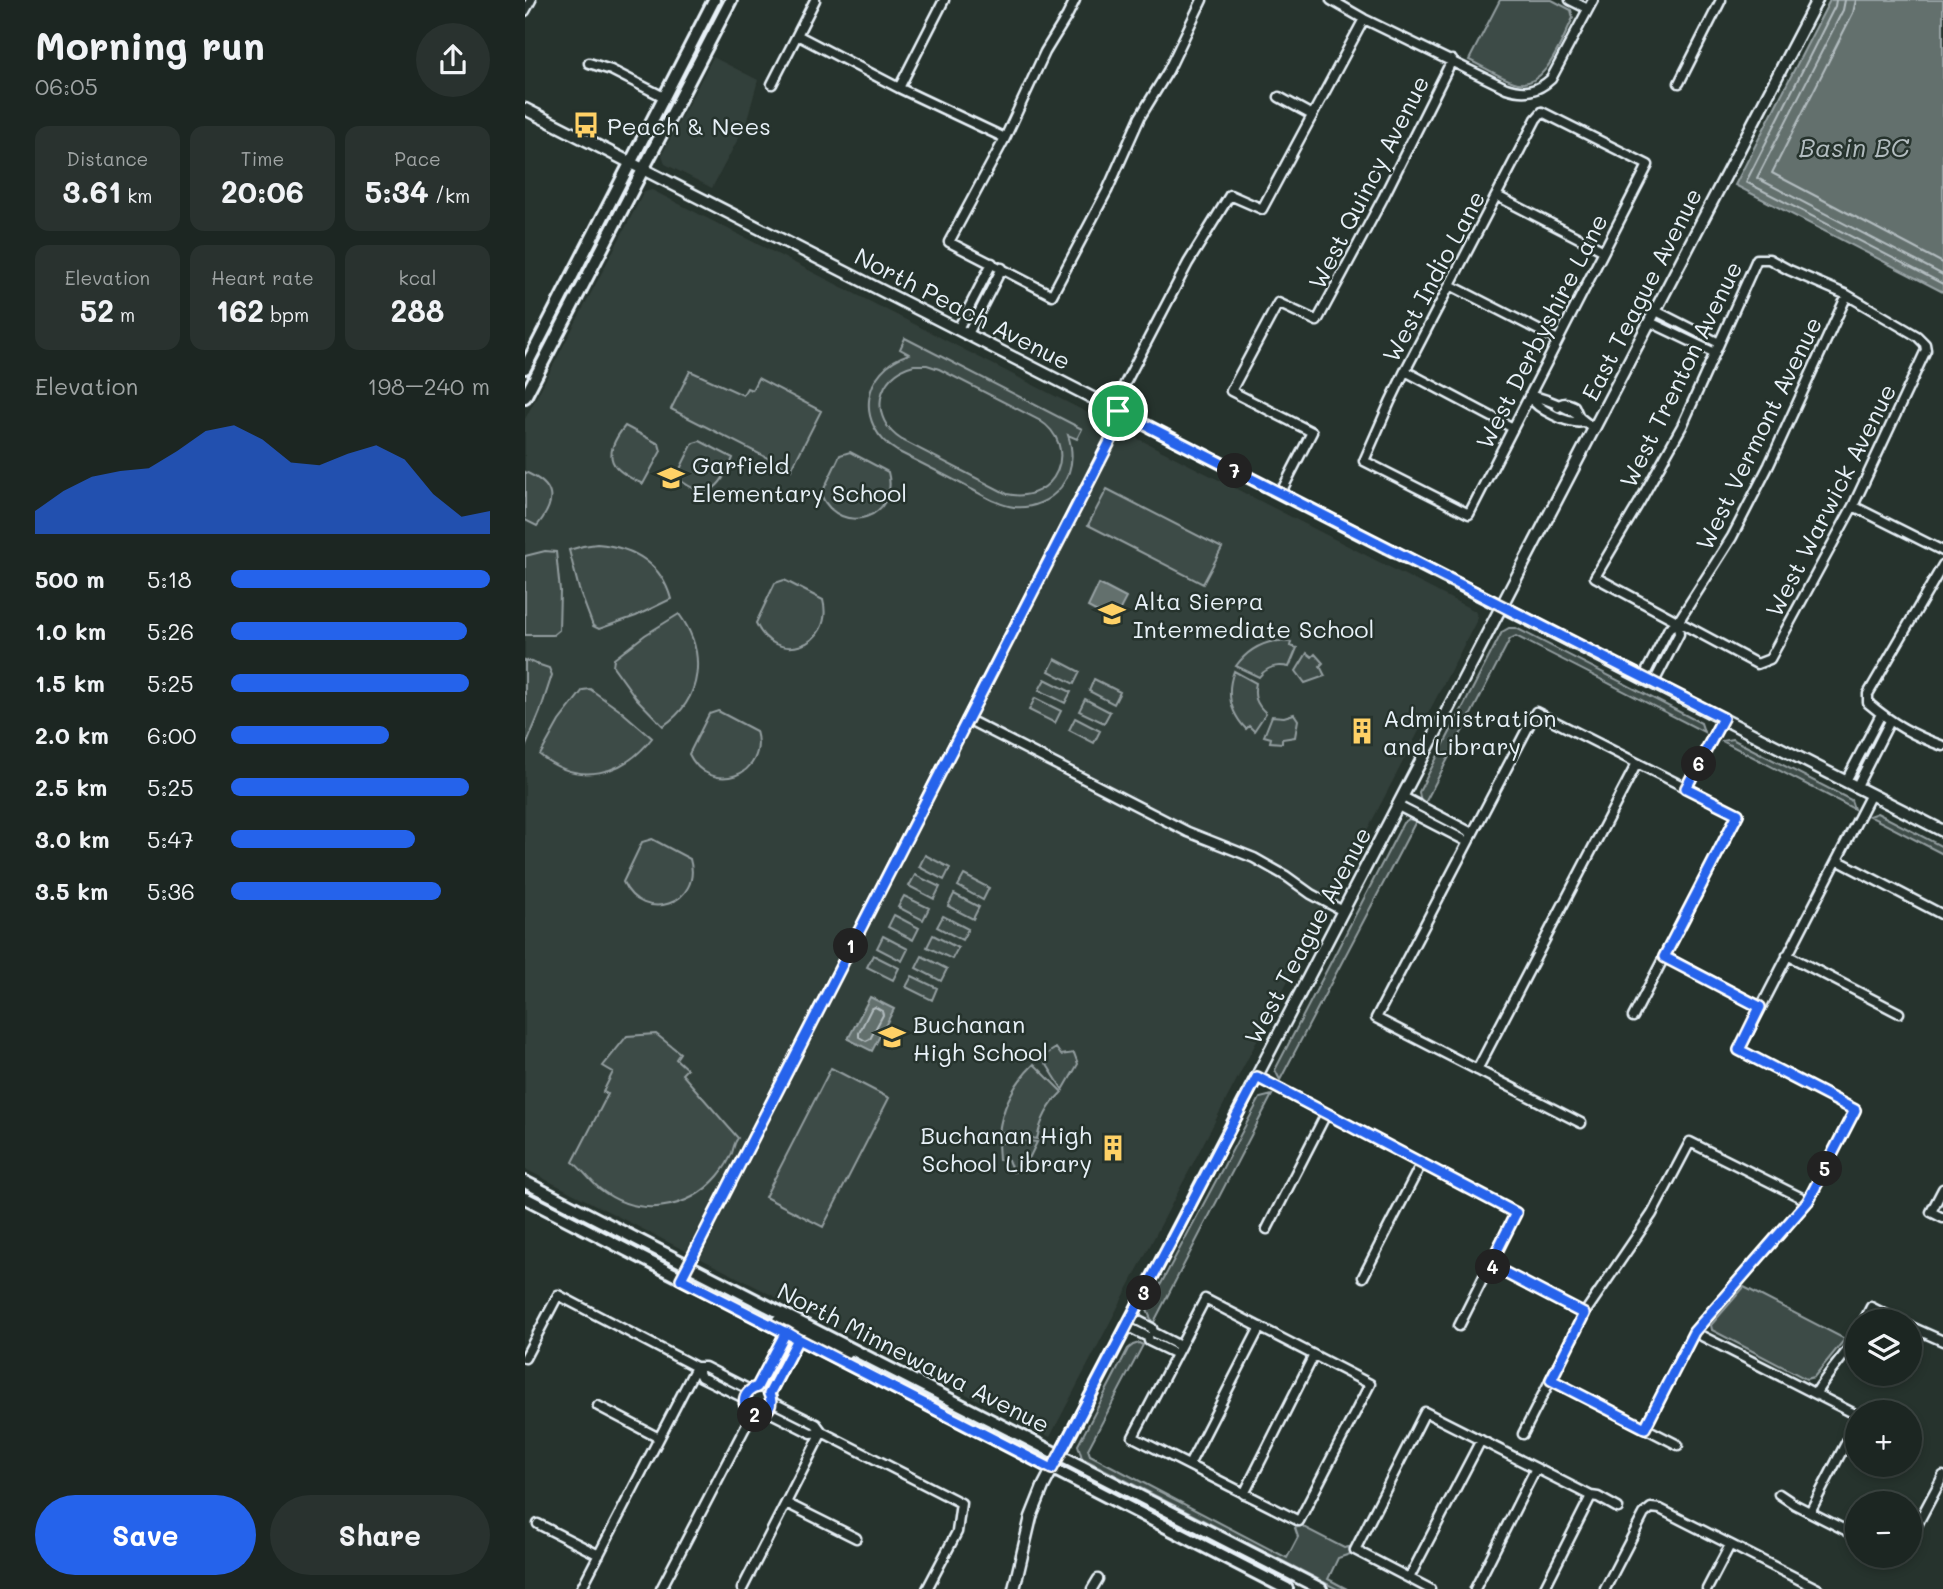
<!DOCTYPE html>
<meta charset="utf-8">
<style>
body{margin:0;font-family:Mali,sans-serif;background:#29322f;color:#f1f3f6;height:100vh;display:flex;flex-direction:column;font-size:26px;white-space:nowrap}
*{box-sizing:border-box;margin:0}
p{font-size:23px;color:#a0a5a5}
.icon{flex:none;width:38px;height:38px;fill:none;stroke:currentColor;stroke-width:2;stroke-linecap:round;stroke-linejoin:round}
.map{position:relative;flex:1;overflow:hidden}
.side{display:flex;flex-direction:column;background:#1c2622;width:525px}
.side>*{flex:none}
.controls{position:absolute;left:1320px;top:1309px;display:grid;gap:14px}
.controls a{display:grid;place-items:center;width:77px;height:77px;border-radius:50%;background:#1c2622;box-shadow:0 4px 10px #0003,0 0 0 2px #3a4340;font-size:35px}
.pin{position:absolute;display:grid;place-items:center;width:60px;height:60px;color:#fff;margin:-30px;border:4px solid #fff;border-radius:50%;box-shadow:0 2px 7px #0007}
.km{position:absolute;width:35px;height:35px;margin:-18px;border-radius:50%;background:#222;color:#fff;font-size:19px;line-height:35px;text-align:center}
.round{display:grid;place-items:center;flex:none;width:74px;height:74px;border-radius:37px;background:#29322f}
.overview{display:flex;align-items:center;justify-content:space-between;height:119px;padding:0 35px}
h1{font-size:38px;font-weight:700;line-height:52px}
.figures{display:grid;grid-template-columns:repeat(3,1fr);gap:10px;height:119px;padding:7px 35px}
.figures div{display:grid;align-content:center;border-radius:14px;background:#29322f;text-align:center}
.figures b{font-size:30px;font-weight:700}
.figures small{font-size:19px;font-weight:400}
.figures p{font-size:19px}
.chart{height:196px;padding:14px 35px}
.chart p{display:flex;justify-content:space-between}
.chart svg{width:100%;height:126px;margin-top:7px;fill:#2563eb;opacity:.7}
.button{display:flex;gap:14px;margin-top:auto;padding:14px 35px}
.button a{flex:1;height:80px;border-radius:42px;background:#2563eb;color:#fff;font-size:28px;font-weight:700;line-height:80px;text-align:center}
.button a+a{background:#29322f;color:#f1f3f6}
ul{padding:0 35px;list-style:none;font-size:23px}
li{display:grid;grid-template-columns:112px 84px 1fr;align-items:center;height:52px}
li i{height:18px;border-radius:9px;background:#2563eb}
main{display:flex;flex:1;min-height:0}
.map>svg:first-child{display:block}
.built{fill:#333f3a}
.green{fill:#3e4b47;stroke:#939ea0;stroke-width:2;fill-rule:evenodd}
.water{fill:#636f6d;stroke:#98a3a5;stroke-width:2}
.lines{fill:none;stroke-linecap:round;stroke-linejoin:round}
.shore{stroke:#b3bdc0;stroke-width:2}
.minor-casing{stroke:#e8f1f8;stroke-width:13}
.tertiary-casing{stroke:#e8f1f8;stroke-width:15}
.secondary-casing{stroke:#e8f1f8;stroke-width:16}
.minor{stroke:#26332d;stroke-width:8}
.tertiary{stroke:#26332d;stroke-width:10}
.secondary{stroke:#26332d;stroke-width:10}
.route-casing{stroke:#fff;stroke-width:14}
.route{stroke:#2563eb;stroke-width:9}
.labels{text-anchor:middle;dominant-baseline:central;stroke-width:5;stroke-linejoin:round;paint-order:stroke}
.poi-label{font-size:24px;fill:#e8f1f8;stroke:#26332d;text-anchor:start}
.street-label{font-size:24px;fill:#e8f1f8;stroke:#26332d}
.water-label{font-size:26px;font-style:italic;fill:#b3bdc0;stroke:#26332d}
</style>
<main>
<section class="side">
<div class="overview"><div><h1>Morning run</h1><p>06:05</p></div><a class="round"><svg class="icon" aria-label="share" viewBox="0 0 24 24"><path d="M12 15V3M7 8l5-5 5 5M5 13v7h14v-7"/></svg></a></div>
<div class="figures">
<div><p>Distance</p><b>3.61<small> km</small></b></div>
<div><p>Time</p><b>20:06</b></div>
<div><p>Pace</p><b>5:34<small> /km</small></b></div>
</div>
<div class="figures">
<div><p>Elevation</p><b>52<small> m</small></b></div>
<div><p>Heart rate</p><b>162<small> bpm</small></b></div>
<div><p>kcal</p><b>288</b></div>
</div>
<div class="chart"><p><span>Elevation</span>198–240 m</p>
<svg viewBox="0 0 160 44" preserveAspectRatio="none"><path d="M0 44V36L10 29L20 24L30 22L40 21L50 15L60 8L70 6L80 11L90 19L100 20L110 16L120 13L130 18L140 30L150 38L160 36V44z"/></svg>
</div>
<ul>
<li><b>500 m</b>5:18<i style="width:100%"></i></li>
<li><b>1.0 km</b>5:26<i style="width:91%"></i></li>
<li><b>1.5 km</b>5:25<i style="width:92%"></i></li>
<li><b>2.0 km</b>6:00<i style="width:61%"></i></li>
<li><b>2.5 km</b>5:25<i style="width:92%"></i></li>
<li><b>3.0 km</b>5:47<i style="width:71%"></i></li>
<li><b>3.5 km</b>5:36<i style="width:81%"></i></li>
</ul>
<div class="button"><a>Save</a><a>Share</a></div>
</section>
<div class="map">
<svg width="1418" height="1589" viewBox="0 0 1418 1589">
<rect width="100%" height="100%" fill="#26332d"/>
<filter id="ink" filterUnits="userSpaceOnUse"><feTurbulence type="fractalNoise" baseFrequency=".0143" numOctaves="2"/><feDisplacementMap in="SourceGraphic" scale="14" xChannelSelector="R" yChannelSelector="G"/><feConvolveMatrix kernelMatrix="1 2 1 2 8 2 1 2 1" color-interpolation-filters="sRGB"/></filter>
<g filter="url(#ink)">
<path class="built" d="M 188,57 L 233,80 L 221,124 L 187,188 L 140,164 L 137,154 Z
M 127,190 L 950,611 L 953,618 L 525,1437 L 0,1169 L 0,419 L 119,192 Z"/>
<path class="green" d="M 975,0 L 1027,0 L 1046,10 L 1048,18 C 1037,39 1020,92 989,82 C 974,77 959,67 944,60 Z
M 380,338 L 557,429 L 552,439 L 543,435 C 549,453 548,471 536,487 C 525,501 507,509 489,507 C 473,505 458,495 444,488 C 420,475 396,463 372,451 C 329,425 337,369 384,354 L 375,349 ZM 389,365 L 402,365 L 414,369 L 514,420 C 556,446 531,505 482,494 L 377,440 C 343,419 351,374 389,365 Z
M 165,371 L 218,395 L 222,388 L 227,390 L 233,378 L 296,411 L 266,470 L 146,409 Z
M 100,426 L 134,444 L 136,451 L 118,484 C 86,470 75,457 100,426 Z
M 175,441 L 208,458 C 195,490 183,503 151,477 L 168,443 Z
M 325,452 L 363,472 C 375,518 316,538 296,495 L 315,455 Z
M 0,472 C 31,485 32,501 12,526 L 0,520 Z
M 582,489 L 697,548 L 678,584 L 563,525 Z
M 72,544 C 108,547 136,563 146,599 L 111,616 L 74,629 L 68,626 L 54,589 L 44,550 L 58,546 Z
M 20,551 L 31,552 L 35,591 L 34,630 L 28,635 L 0,635 L 0,556 Z
M 259,580 L 298,600 C 310,646 250,667 231,623 L 250,583 Z
M 154,614 C 182,652 178,699 138,726 L 111,698 L 88,666 L 89,659 L 120,635 Z
M 984,628 L 991,628 L 1176,723 L 1179,732 L 991,636 L 985,639 L 900,803 L 895,798 L 894,792 L 977,632 Z
M 750,641 L 766,642 L 765,646 L 772,648 L 764,667 C 751,664 742,667 734,677 L 711,666 C 721,652 733,644 750,641 Z
M 782,653 L 787,657 L 790,654 L 798,663 L 795,666 L 800,676 L 780,683 L 771,671 Z
M 530,659 L 555,672 L 549,684 L 524,671 Z
M 0,660 L 24,668 L 27,675 L 15,712 L 0,748 Z
M 709,671 L 731,683 C 728,696 731,704 741,713 L 729,731 L 724,726 L 721,729 C 705,712 701,692 709,671 Z
M 520,679 L 546,692 L 540,703 L 514,690 Z
M 569,679 L 595,692 L 589,704 L 564,691 Z
M 65,689 L 97,712 L 127,738 C 98,776 53,786 15,755 L 34,721 L 58,690 Z
M 510,698 L 536,711 L 530,723 L 504,710 Z
M 560,699 L 585,712 L 579,723 L 554,711 Z
M 193,711 L 231,731 C 244,776 185,797 164,754 L 184,714 Z
M 769,714 L 773,720 L 770,737 L 757,739 L 757,743 L 745,742 L 746,738 L 739,736 L 747,716 L 759,717 Z
M 550,718 L 575,731 L 569,743 L 544,730 Z
M 1207,739 L 1326,800 L 1329,809 L 1197,741 Z
M 1352,813 L 1418,847 L 1418,854 L 1344,816 Z
M 884,819 L 891,821 L 755,1080 L 750,1070 L 878,823 Z
M 127,839 L 165,859 C 178,904 118,925 98,882 L 117,842 Z
M 400,855 L 425,868 L 419,880 L 394,867 Z
M 390,875 L 415,887 L 409,899 L 384,886 Z
M 439,875 L 464,888 L 458,900 L 433,886 Z
M 429,894 L 454,907 L 448,919 L 423,906 Z
M 379,896 L 404,908 L 398,920 L 373,907 Z
M 369,915 L 394,928 L 388,940 L 363,927 Z
M 418,916 L 443,929 L 437,940 L 412,927 Z
M 408,935 L 433,948 L 427,959 L 402,947 Z
M 358,936 L 383,949 L 377,961 L 352,948 Z
M 348,955 L 374,968 L 368,980 L 342,967 Z
M 397,956 L 422,969 L 416,981 L 391,968 Z
M 387,976 L 412,988 L 407,1000 L 381,987 Z
M 131,1034 L 155,1053 L 151,1059 L 162,1069 L 157,1074 L 213,1138 C 209,1143 209,1147 207,1153 C 204,1161 198,1170 193,1176 C 163,1211 112,1218 75,1189 C 65,1181 58,1170 48,1162 L 83,1094 L 78,1092 L 88,1072 L 78,1066 L 102,1036 Z
M 531,1048 L 536,1055 L 549,1053 L 553,1064 L 538,1090 L 517,1057 Z
M 509,1064 L 537,1092 C 523,1106 516,1119 512,1139 L 474,1132 C 478,1105 489,1083 509,1064 Z
M 306,1068 L 364,1098 L 298,1227 L 240,1197 Z
M 747,1095 L 628,1324 L 622,1310 L 735,1098 Z
M 501,1141 L 512,1142 L 499,1169 L 488,1172 L 483,1160 L 474,1160 L 473,1143 Z
M 1219,1287 L 1320,1339 L 1289,1377 L 1281,1379 L 1187,1330 L 1186,1325 Z
M 614,1343 L 618,1345 L 563,1449 L 565,1455 L 762,1558 L 773,1537 L 770,1528 L 777,1525 L 780,1528 L 819,1548 L 824,1547 L 825,1554 L 813,1558 L 803,1579 L 822,1589 L 812,1589 L 557,1458 L 553,1445 L 603,1349 L 608,1345 Z"/>
<path class="water" d="M 1305,0 L 1418,0 L 1418,292 L 1210,185 Z
M 574,584 L 601,598 L 589,621 L 563,607 Z
M 345,997 L 369,1009 L 347,1051 L 323,1039 Z"/>
<g class="lines">
<path class="shore" d="M 1311,0 L 1310,6 L 1221,182 L 1418,284
M 1320,0 L 1318,10 L 1232,178 L 1418,275
M 1331,0 L 1328,13 L 1247,173 L 1418,263
M 350,1007 L 357,1011 L 358,1015 L 345,1039 L 341,1041 L 334,1037 L 334,1033 L 346,1009 Z"/>
<g class="minor-casing">
<path id="minor" d="M 550,0 L 542,16 L 520,52 L 480,138 L 424,242 L 527,295 L 582,191 L 615,117 L 643,71 L 677,0
M 806,0 L 839,19 L 981,88 C 999,94 1012,92 1026,79 L 1068,0
M 1045,0 L 1063,9
M 0,11 L 6,0
M 272,35 L 374,88 L 480,138
M 64,63 L 86,70 L 139,97
M 1154,83 L 1196,0
M 247,84 L 290,0
M 374,88 L 419,0
M 754,97 L 787,115
M 1017,112 L 1123,165 L 944,514 L 839,461 L 865,402 L 880,371 L 1011,119 Z
M 972,196 L 1079,251
M 1232,259 L 1244,259 L 1264,270 L 1322,295 L 1392,336 L 1400,344 L 1401,350 L 1328,506 L 1245,659 L 1232,664 L 1070,577 L 1114,503 L 1157,426 Z
M 925,285 L 1033,340
M 1131,311 L 1194,343
M 1125,322 L 1190,353
M 433,329 L 467,263
M 443,334 L 477,268
M 880,371 L 988,428
M 1004,396 C 1015,396 1044,408 1052,415 C 1059,421 1061,424 1070,428
M 1004,396 C 1012,409 1043,425 1058,422
M 1033,407 C 1038,401 1043,403 1049,406 L 1053,415
M 755,494 L 787,432 L 706,391 L 753,303 L 792,321 L 858,198 L 927,60
M 1328,506 L 1418,551
M 1418,565 L 1343,694 L 1343,703 C 1368,724 1387,735 1418,746
M 1118,678 L 1144,628 L 1153,622 L 1207,537 L 1244,465 L 1322,295
M 1128,684 L 1154,634 L 1153,622
M 442,719 L 663,832 L 729,858 L 761,876 L 786,894 L 818,911
M 1321,781 L 1356,714
M 1332,786 L 1365,721
M 1161,788 L 1198,718
M 878,797 L 947,833
M 873,806 L 943,842
M 1312,860 L 1418,915
M 1262,955 L 1374,1013
M 1140,957 L 1235,1007
M 952,1070 L 1112,763
M 732,1077 L 991,1213 L 934,1326
M 1056,1123 L 851,1018 L 1011,712 L 1213,814 L 1108,1017
M 1418,1189 L 1406,1212 L 1418,1218
M 742,1229 L 801,1114
M 965,1265 L 1059,1314
M 838,1277 L 896,1164
M 156,1279 L 592,426 L 594,395 L 663,263 L 705,195 L 737,209 L 839,19
M 680,1299 L 845,1384 L 774,1521 L 608,1437 Z
M 606,1317 L 627,1328 L 628,1332 L 655,1346
M 1339,1321 L 1346,1307 L 1374,1321
M 601,1326 L 623,1337 L 624,1341 L 651,1354
M 1384,1326 L 1418,1341
M 1169,1332 L 1332,1415
M 0,1358 L 33,1295 L 171,1367 L 180,1367 L 225,1390
M 171,1367 L 176,1377 L 219,1398
M 1026,1380 L 1153,1445
M 232,1387 L 261,1332
M219 1401a14 14 0 1 1 28 0a14 14 0 1 1-28 0Z
M 1291,1393 C 1303,1372 1321,1356 1332,1335
M 245,1394 L 273,1339
M 247,1402 L 291,1424 L 297,1432 L 436,1503 L 432,1532 L 402,1589
M 73,1406 L 134,1438
M 242,1411 L 286,1433 L 297,1432
M 1120,1428 L 1169,1332 L 1283,1201 L 1330,1110 L 1214,1050 L 1346,794
M 998,1434 L 1059,1314 L 1127,1214 L 1165,1142 L 1283,1201
M 664,1465 L 735,1327
M 719,1494 L 789,1355
M 1254,1494 L 1269,1504 L 1332,1536
M 261,1503 L 331,1538
M 1285,1512 L 1332,1422
M 13,1524 L 74,1555
M 1384,1540 L 1418,1476
M 1368,1556 L 1374,1559 L 1376,1556
M 884,1578 L 956,1440
M 56,1589 L 171,1367
M 136,1589 L 227,1414
M 217,1589 L 297,1432
M 567,1589 L 573,1579
M 905,1589 L 830,1550 L 900,1412 L 1066,1496 L 1073,1497 L 1093,1508
M 950,1589 L 1011,1468
M 1019,1589 L 1066,1496
M 1080,1589 L 1119,1514 L 1126,1508 L 1135,1509 L 1293,1589
M 1182,1589 L 1205,1545"/>
</g>
<g class="tertiary-casing">
<path id="tertiary" d="M 0,109 L 1418,831
M 489,1589 L 506,1517 L 518,1487 L 1292,0"/>
</g>
<g class="secondary-casing">
<path id="secondary" d="M 0,368 L 189,0
M 0,397 L 206,0
M 0,1182 L 796,1589
M 0,1198 L 762,1589
M 253,1320 L 315,1352 L 322,1352 L 326,1349"/>
</g>
<use href="#minor" class="minor"/>
<use href="#tertiary" class="tertiary"/>
<use href="#secondary" class="secondary"/>
</g>
</g>
<g class="lines" filter="url(#ink)">
<g class="route-casing">
<path id="route" d="M 593,411 L 593,426 L 156,1279 L 273,1339 L 244,1394 C 249,1405 243,1414 231,1415 C 215,1409 216,1392 232,1387 L 261,1332 L 273,1339 L 527,1469 L 732,1077 L 991,1213 L 965,1265 L 1059,1314 L 1026,1380 L 1120,1428 L 1169,1332 L 1283,1201 L 1330,1110 L 1214,1050 L 1235,1007 L 1139,957 L 1213,814 L 1161,788 L 1198,718 L 593,411"/>
</g>
<use href="#route" class="route"/>
</g>
<defs>
<g id="bus-bare" transform="scale(2.1)"><path d="M-5-6H5V4H4V6H2V4H-2V6H-4V4H-5ZM-3.5-4V0h7V-4ZM-3.5 1.2v1.5H-2V1.2ZM2 1.2v1.5H3.5V1.2Z" fill="#ffd166" stroke="#26332d" stroke-width="2.5" paint-order="stroke"/></g>
<g id="school-bare" transform="scale(2.1)"><path d="M0-5L7-2L0 1L-7-2ZM-4 1L0 2.5L4 1V4Q0 6-4 4Z" fill="#ffd166" stroke="#26332d" stroke-width="2.5" paint-order="stroke"/></g>
<g id="building-bare" transform="scale(2.1)"><path d="M-4-6H4V6H1V3H-1V6H-4ZM-2.5-4.3h1.7v1.8h-1.7ZM.8-4.3h1.7v1.8H.8ZM-2.5-1h1.7V.8h-1.7ZM.8-1h1.7V.8H.8Z" fill="#ffd166" stroke="#26332d" stroke-width="2.5" paint-order="stroke"/></g>
</defs>
<g fill-rule="evenodd">
<use href="#bus-bare" x="61" y="125"/>
<use href="#school-bare" x="146" y="478"/>
<use href="#school-bare" x="587" y="614"/>
<use href="#building-bare" x="837" y="731"/>
<use href="#school-bare" x="367" y="1037"/>
<use href="#building-bare" x="588" y="1148"/>
</g>
<g class="labels">
<g class="poi-label">
<text x="82" y="125">Peach &amp; Nees</text>
<text x="167" y="464">Garfield<tspan x="167" dy="28">Elementary School</tspan></text>
<text x="608" y="600">Alta Sierra<tspan x="608" dy="28">Intermediate School</tspan></text>
<text x="858" y="717">Administration<tspan x="858" dy="28">and Library</tspan></text>
<text x="388" y="1023">Buchanan<tspan x="388" dy="28">High School</tspan></text>
<text x="567" y="1134" text-anchor="end">Buchanan High<tspan x="567" dy="28">School Library</tspan></text>
</g>
<g class="street-label">
<text transform="translate(843 182) rotate(-63)">West Quincy Avenue</text>
<text transform="translate(908 276) rotate(-62)">West Indio Lane</text>
<text transform="translate(1116 294) rotate(-63)">East Teague Avenue</text>
<text transform="translate(438 308) rotate(27)">North Peach Avenue</text>
<text transform="translate(1016 331) rotate(-63)">West Derbyshire Lane</text>
<text transform="translate(1155 374) rotate(-64)">West Trenton Avenue</text>
<text transform="translate(1233 433) rotate(-64)">West Vermont Avenue</text>
<text transform="translate(1305 500) rotate(-63)">West Warwick Avenue</text>
<text transform="translate(782 935) rotate(-62)">West Teague Avenue</text>
<text transform="translate(389 1357) rotate(27)">North Minnewawa Avenue</text>
</g>
<g class="water-label">
<text x="1329" y="147">Basin BC</text>
</g>
</g>
</svg>
<div class="controls">
<a><svg class="icon" aria-label="layers" viewBox="0 0 24 24"><path d="M12 4l9 5-9 5-9-5zM3 14l9 5 9-5"/></svg></a>
<a>+</a>
<a>−</a>
</div>
<div class="pin" style="left:593px;top:411px;background:#1e9e55"><svg class="icon" aria-label="arrive" viewBox="0 0 24 24"><path d="M6 21V4h12l-3 4 3 4H6"/></svg></div>
<b class="km" style="left:326px;top:946px">1</b>
<b class="km" style="left:230px;top:1415px">2</b>
<b class="km" style="left:619px;top:1293px">3</b>
<b class="km" style="left:968px;top:1267px">4</b>
<b class="km" style="left:1300px;top:1169px">5</b>
<b class="km" style="left:1174px;top:764px">6</b>
<b class="km" style="left:710px;top:471px">7</b>
</div>
</main>
